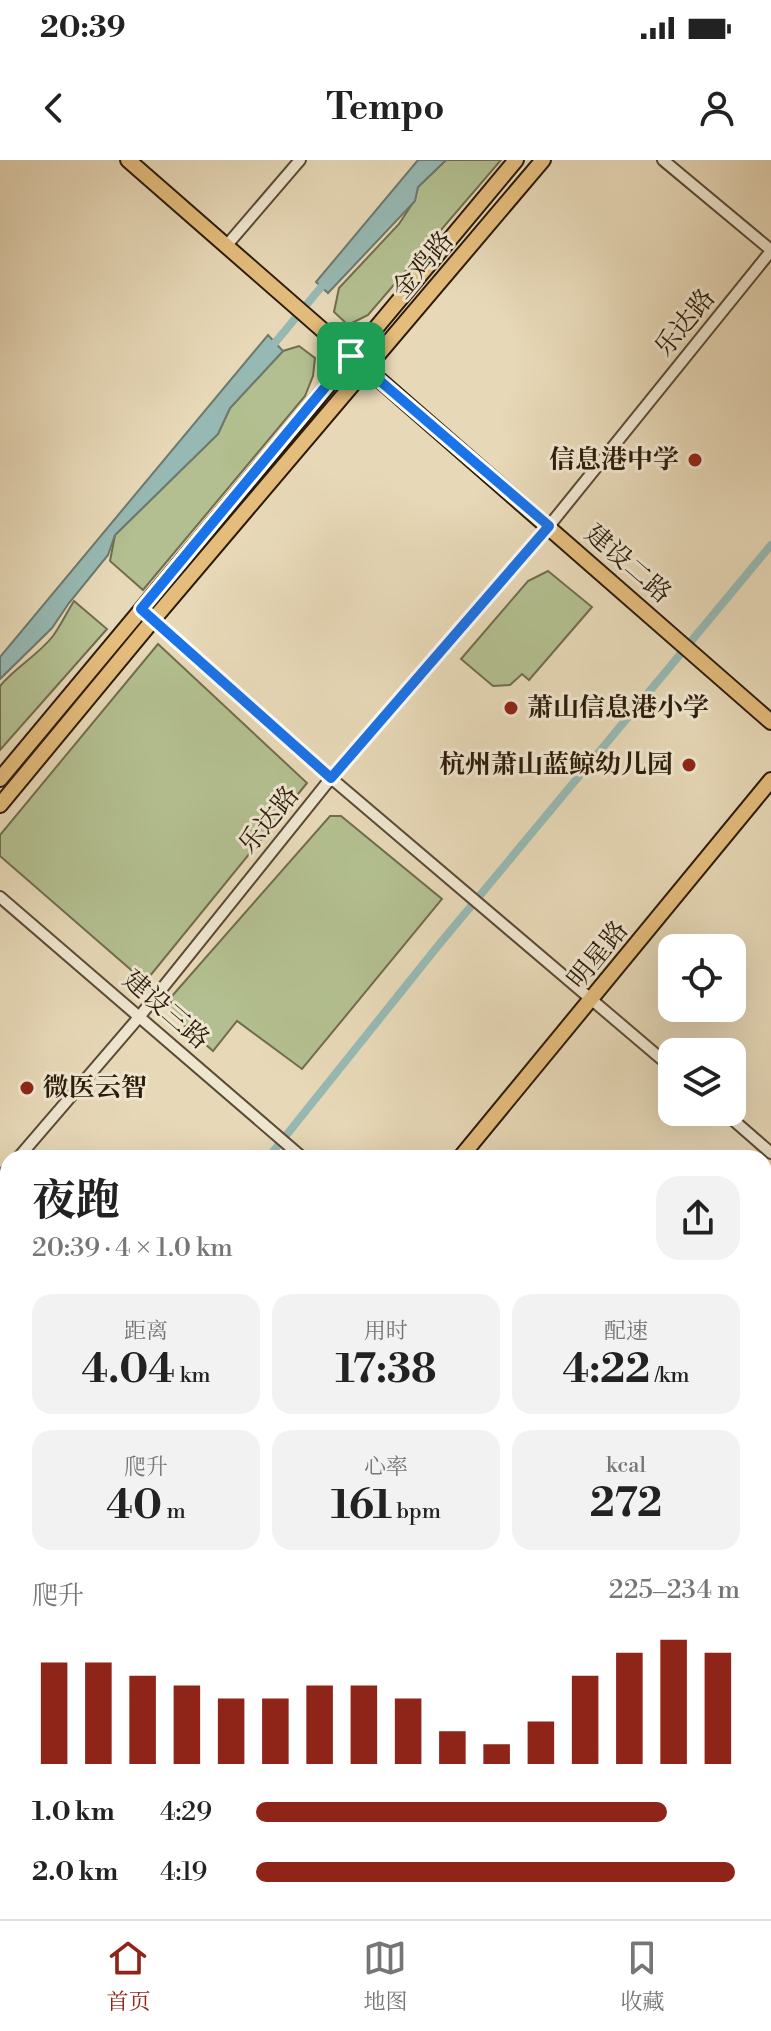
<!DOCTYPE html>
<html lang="zh">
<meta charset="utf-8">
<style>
body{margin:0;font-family:"Libre Bodoni","Noto Serif SC",serif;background:#f2f2f2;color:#222;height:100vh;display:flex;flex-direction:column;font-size:30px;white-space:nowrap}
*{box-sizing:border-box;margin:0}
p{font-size:26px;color:#767676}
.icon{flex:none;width:44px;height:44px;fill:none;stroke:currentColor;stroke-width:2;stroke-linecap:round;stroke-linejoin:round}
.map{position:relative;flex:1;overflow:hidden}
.panel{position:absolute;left:0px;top:990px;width:772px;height:770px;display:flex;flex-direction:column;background:#fff;border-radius:24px 24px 0 0;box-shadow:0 8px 32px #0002}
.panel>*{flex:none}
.buttons{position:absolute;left:658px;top:774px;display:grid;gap:16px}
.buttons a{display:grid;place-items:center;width:88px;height:88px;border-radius:16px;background:#fff;box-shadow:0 8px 32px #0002;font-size:40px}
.pin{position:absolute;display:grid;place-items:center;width:68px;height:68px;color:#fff;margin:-34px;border-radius:16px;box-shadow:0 4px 12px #0006}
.round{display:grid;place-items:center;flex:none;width:84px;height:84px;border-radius:24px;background:#f2f2f2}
.summary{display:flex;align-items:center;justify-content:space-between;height:136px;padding:0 32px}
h1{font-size:44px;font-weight:700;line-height:60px}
.metrics{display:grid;grid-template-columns:repeat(3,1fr);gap:12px;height:136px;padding:8px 32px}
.metrics div{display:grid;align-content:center;border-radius:20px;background:#f2f2f2;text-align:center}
.metrics b{font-size:40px;font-weight:700}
.metrics small{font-size:22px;font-weight:400}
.metrics p{font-size:22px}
.chart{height:224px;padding:16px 32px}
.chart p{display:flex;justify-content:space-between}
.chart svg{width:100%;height:144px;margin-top:8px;stroke:#8f2418;stroke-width:6}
ul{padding:0 32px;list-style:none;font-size:26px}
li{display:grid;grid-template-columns:128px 96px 1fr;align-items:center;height:60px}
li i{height:20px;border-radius:10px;background:#8f2418}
.status{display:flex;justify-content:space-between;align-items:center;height:56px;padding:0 40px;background:#fff;direction:ltr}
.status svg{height:22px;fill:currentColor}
header{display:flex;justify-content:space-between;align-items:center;height:104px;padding:0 32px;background:#fff;font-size:36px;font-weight:700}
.tab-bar{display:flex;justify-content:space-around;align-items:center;height:112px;border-top:2px solid #e0e0e0;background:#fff;font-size:22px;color:#767676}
.tab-bar a{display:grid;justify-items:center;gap:4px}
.tab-bar .active{color:#8f2418}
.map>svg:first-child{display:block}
.green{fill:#b3bf90;stroke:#706d4d;stroke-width:2}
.water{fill:#97b9b3;stroke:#6c7a6f;stroke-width:2}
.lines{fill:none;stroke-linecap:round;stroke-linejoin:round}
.canal{stroke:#97b9b3;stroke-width:8}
.minor-casing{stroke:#5b4a35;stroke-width:14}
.major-casing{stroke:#2c1b0a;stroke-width:18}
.minor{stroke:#efe6d0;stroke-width:10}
.major{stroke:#e4bc7c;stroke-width:14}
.route-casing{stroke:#fff;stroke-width:16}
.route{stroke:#1a73e8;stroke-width:10}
.poi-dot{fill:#8f2418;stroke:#efe6d0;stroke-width:3}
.labels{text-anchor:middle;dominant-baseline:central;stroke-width:6;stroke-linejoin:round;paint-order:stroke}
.street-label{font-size:26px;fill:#2c1b0a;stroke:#efe6d0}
.poi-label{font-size:26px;font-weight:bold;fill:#2c1b0a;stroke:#efe6d0;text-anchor:end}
</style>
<div class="status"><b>20:39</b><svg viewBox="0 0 49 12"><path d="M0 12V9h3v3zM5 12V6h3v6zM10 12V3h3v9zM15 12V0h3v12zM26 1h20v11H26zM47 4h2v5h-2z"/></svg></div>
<header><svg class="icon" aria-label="back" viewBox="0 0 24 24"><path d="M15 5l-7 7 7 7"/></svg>Tempo<svg class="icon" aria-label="person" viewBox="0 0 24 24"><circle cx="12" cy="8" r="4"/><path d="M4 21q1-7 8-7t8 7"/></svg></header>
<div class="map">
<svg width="771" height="1759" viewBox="0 0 771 1759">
<rect width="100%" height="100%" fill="#e7d8b7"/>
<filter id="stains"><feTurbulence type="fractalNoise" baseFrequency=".0025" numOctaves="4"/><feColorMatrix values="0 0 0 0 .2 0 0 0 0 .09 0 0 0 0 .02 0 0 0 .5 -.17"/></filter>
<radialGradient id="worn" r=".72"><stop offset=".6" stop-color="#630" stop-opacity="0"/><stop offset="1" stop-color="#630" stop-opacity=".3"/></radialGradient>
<path class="green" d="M 446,0 L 501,0 L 368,155 L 348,165 L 334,152 L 339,128 L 399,64 L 414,41 L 418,27 Z
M 299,186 L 315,198 L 313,216 L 305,236 L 143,430 L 110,401 L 115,375 L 218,274 L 230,248 L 283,191 Z
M 548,411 L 592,447 L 529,520 L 522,514 L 510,525 L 493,526 L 461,499 L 528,421 Z
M 74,441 L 107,469 L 0,590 L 0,526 C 16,507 38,495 53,476 C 61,465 67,452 74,441 Z
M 158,484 L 307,623 L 145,822 L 0,696 L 0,675 Z
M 330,656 L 341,656 L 442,739 L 302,909 L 237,861 L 213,891 L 169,852 L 172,836 Z
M 0,1173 L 8,1180 L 6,1519 L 0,1516 Z
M 1,1612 L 8,1624 L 8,1727 L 0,1734 Z
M 23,1752 L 86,1752 L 90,1759 L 16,1759 Z"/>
<path class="water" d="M 418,0 L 446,0 L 418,27 L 415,41 L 328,133 L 316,122 Z
M 268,175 L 283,191 L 230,248 L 218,274 L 115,375 L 108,395 L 69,443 L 52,468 L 0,519 L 0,497 Z"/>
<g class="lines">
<path class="canal" d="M 269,190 L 327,120
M 268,998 L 437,787 L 771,385"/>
<g class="minor-casing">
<path id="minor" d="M 663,0 L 771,90
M 227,85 L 300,0
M 141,449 L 331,618 L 672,908
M 0,737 L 303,998
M 724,952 L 771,993
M 18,998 L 140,856 L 331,618 L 549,366 L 771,91
M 0,1018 L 8,1009
M 0,1149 L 8,1156
M 764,1200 L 771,1190
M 764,1405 L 771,1411
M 579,1752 L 586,1759
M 0,1756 L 8,1748
M 286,1759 L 293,1752"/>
</g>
<g class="major-casing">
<path id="major" d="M 128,0 L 771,562
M 0,619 L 516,0
M 0,645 L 153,460 L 543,0
M 460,998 L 771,620
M 0,1545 L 8,1553
M 0,1576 L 8,1589
M 764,1632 L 771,1624
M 764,1660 L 771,1652
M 111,1752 L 116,1759
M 135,1752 L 139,1759
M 661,1759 L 667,1752
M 683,1759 L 688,1752"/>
</g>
<use href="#minor" class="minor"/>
<use href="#major" class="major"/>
</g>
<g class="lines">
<g class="route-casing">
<path id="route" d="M 351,196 L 549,366 L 331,618 L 141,449 Z"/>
</g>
<use href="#route" class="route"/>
</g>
<g class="poi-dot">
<circle cx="695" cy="300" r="8"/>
<circle cx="511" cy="548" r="8"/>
<circle cx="689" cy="605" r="8"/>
<circle cx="27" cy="928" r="8"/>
</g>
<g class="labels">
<g class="street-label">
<text transform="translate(423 105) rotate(-50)">金鸡路</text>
<text transform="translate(685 163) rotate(-51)">乐达路</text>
<text transform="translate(628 404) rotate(41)">建设二路</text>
<text transform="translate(269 660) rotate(-51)">乐达路</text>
<text transform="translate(598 795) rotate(-51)">明星路</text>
<text transform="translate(166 850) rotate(41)">建设三路</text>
</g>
<g class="poi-label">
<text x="679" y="300">信息港中学</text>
<text x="527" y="548" text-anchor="start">萧山信息港小学</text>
<text x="673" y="605">杭州萧山蓝鲸幼儿园</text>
<text x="43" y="928" text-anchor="start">微医云智</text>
</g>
</g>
<rect width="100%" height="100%" filter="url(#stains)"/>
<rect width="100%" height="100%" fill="url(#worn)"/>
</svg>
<div class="buttons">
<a><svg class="icon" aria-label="locate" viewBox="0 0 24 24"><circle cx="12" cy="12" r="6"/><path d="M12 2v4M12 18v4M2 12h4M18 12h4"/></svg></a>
<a><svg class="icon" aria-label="layers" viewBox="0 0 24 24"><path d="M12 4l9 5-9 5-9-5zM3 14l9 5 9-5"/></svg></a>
</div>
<div class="pin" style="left:351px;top:196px;background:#1e9e55"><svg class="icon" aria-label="arrive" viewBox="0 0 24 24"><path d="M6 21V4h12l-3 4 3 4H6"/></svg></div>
<section class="panel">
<div class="summary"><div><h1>夜跑</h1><p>20:39 · 4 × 1.0 km</p></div><a class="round"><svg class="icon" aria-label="share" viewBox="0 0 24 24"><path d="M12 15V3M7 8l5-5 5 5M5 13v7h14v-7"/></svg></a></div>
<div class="metrics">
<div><p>距离</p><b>4.04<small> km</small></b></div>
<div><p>用时</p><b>17:38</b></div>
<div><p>配速</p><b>4:22<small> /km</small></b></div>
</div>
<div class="metrics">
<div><p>爬升</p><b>40<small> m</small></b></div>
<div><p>心率</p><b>161<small> bpm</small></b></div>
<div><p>kcal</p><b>272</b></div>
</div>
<div class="chart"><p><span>爬升</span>225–234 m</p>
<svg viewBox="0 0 160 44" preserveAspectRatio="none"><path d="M5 44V13M15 44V13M25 44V17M35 44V20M45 44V24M55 44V24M65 44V20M75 44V20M85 44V24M95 44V34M105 44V38M115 44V31M125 44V17M135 44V10M145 44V6M155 44V10"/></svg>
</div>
<ul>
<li><b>1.0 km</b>4:29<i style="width:85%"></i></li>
<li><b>2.0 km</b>4:19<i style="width:99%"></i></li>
</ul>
</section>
</div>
<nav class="tab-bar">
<a class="active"><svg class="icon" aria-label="home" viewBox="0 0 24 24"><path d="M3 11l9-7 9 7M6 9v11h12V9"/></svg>首页</a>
<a><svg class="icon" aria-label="map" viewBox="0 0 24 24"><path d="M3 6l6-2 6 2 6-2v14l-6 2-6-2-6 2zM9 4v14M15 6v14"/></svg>地图</a>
<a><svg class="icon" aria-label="saved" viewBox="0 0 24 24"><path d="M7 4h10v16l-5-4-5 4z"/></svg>收藏</a>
</nav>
